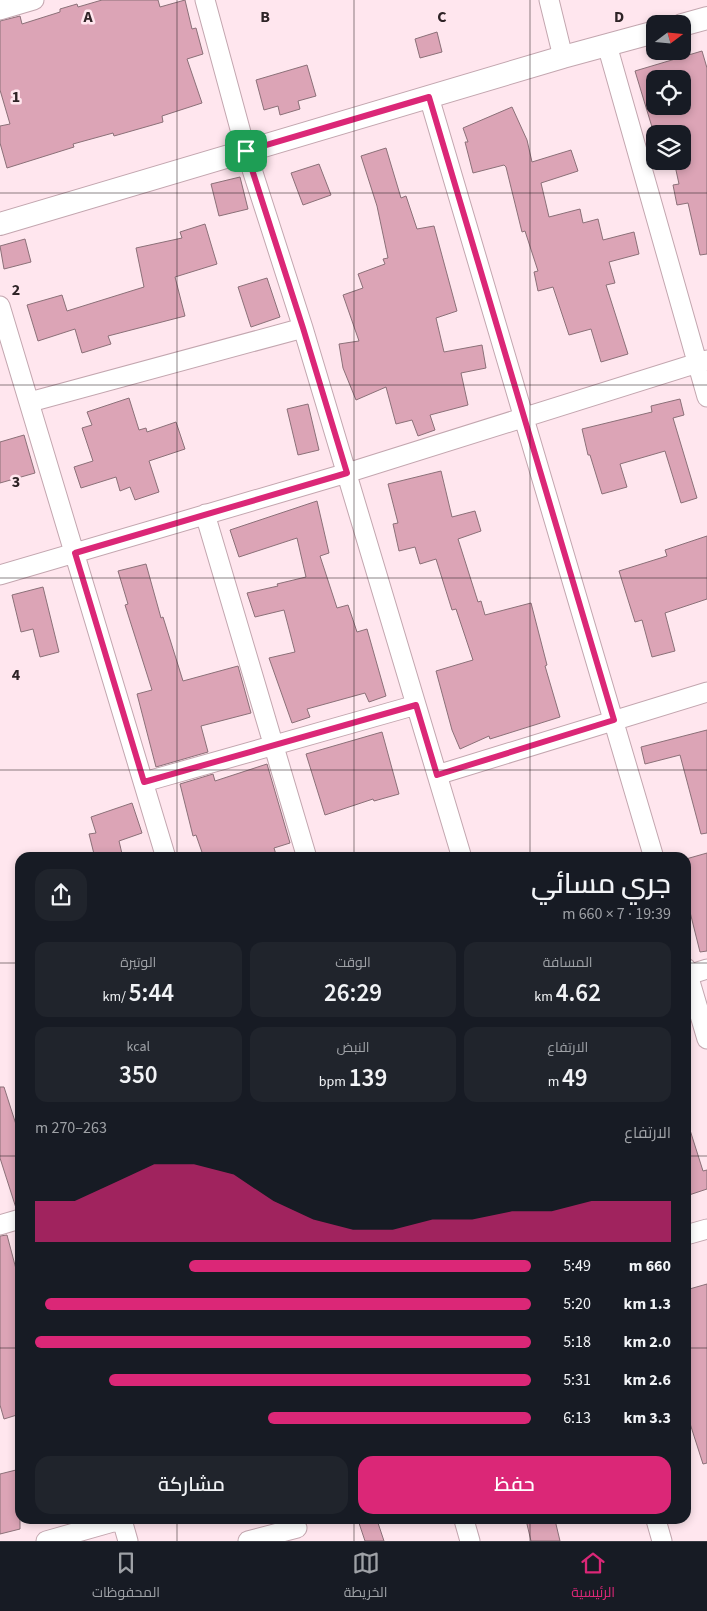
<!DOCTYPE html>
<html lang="ar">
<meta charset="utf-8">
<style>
body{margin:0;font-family:"Source Sans 3",Cairo,sans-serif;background:#20242c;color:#f1f3f6;direction:rtl;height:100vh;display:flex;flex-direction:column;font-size:19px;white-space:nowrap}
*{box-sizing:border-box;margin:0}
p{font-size:16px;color:#9ea1a6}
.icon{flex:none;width:28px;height:28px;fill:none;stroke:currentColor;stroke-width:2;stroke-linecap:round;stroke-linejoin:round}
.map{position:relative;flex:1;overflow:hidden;direction:ltr}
.sheet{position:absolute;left:15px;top:852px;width:676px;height:672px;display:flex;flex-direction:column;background:#171b24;border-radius:15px;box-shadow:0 2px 8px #0003;direction:rtl}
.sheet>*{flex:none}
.needle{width:32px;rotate:74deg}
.buttons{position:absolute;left:646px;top:15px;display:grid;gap:10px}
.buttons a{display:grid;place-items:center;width:45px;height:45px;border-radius:10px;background:#171b24;box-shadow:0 2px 8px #0003;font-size:25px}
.pin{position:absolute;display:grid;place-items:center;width:42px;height:42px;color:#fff;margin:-21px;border-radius:10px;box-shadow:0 2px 8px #0006}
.round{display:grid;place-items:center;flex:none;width:52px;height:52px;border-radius:15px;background:#20242c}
.headline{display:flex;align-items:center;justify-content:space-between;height:85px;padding:0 20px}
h1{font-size:28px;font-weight:600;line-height:38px}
.stats{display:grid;grid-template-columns:repeat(3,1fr);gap:8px;height:85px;padding:5px 20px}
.stats div{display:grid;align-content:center;border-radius:12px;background:#20242c;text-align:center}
.stats b{font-size:25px;font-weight:600}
.stats small{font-size:14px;font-weight:400}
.stats p{font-size:14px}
.chart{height:140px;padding:10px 20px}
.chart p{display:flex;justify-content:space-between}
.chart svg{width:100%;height:90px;margin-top:5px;fill:#db2777;opacity:.7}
.button{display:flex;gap:10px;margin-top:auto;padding:10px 20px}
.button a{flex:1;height:58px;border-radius:15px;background:#db2777;color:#fff;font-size:20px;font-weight:600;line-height:58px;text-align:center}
.button a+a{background:#20242c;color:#f1f3f6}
ul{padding:0 20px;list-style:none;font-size:16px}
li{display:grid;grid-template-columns:80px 60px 1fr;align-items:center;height:38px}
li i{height:12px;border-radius:6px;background:#db2777}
.tab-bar{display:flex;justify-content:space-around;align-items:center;height:70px;border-top:1px solid #363941;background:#171b24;font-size:14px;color:#9ea1a6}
.tab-bar a{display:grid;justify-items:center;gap:2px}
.tab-bar .selected{color:#db2777}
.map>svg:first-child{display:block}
.building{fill:#dca4b6;stroke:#8b7078;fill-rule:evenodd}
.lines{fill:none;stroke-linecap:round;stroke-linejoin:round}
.minor-casing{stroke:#c3a6af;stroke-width:21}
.tertiary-casing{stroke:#c3a6af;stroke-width:24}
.minor{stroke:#fff;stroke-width:19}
.tertiary{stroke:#fff;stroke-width:22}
.route-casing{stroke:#fff;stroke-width:10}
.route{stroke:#db2777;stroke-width:6}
.grid{fill:none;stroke:#2e2326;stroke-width:1;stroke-opacity:0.55}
.grid-label{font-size:16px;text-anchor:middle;font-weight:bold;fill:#2e2326;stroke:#ffe6ee;stroke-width:5;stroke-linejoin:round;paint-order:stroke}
</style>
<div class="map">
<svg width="707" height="1541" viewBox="0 0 707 1541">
<rect width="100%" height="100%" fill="#ffe6ee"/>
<path class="building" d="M 102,0 L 158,0 L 160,7 L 185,0 L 192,29 L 196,28 L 203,54 L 187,59 L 202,103 L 162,116 L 163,122 L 114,136 L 113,133 L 73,144 L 74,147 L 7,168 L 0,143 L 0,126 L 10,124 L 0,90 L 0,21 L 20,16 L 22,24 L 60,12 L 60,9 L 77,4 L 78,7 Z
M 437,32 L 442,52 L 420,58 L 415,39 Z
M 702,51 L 707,68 L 707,254 L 700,255 L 688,203 L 677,205 L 673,185 L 679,184 L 674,161 L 682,161 L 682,134 L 655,134 L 655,137 L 635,71 ZM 655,79 L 682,79 L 682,106 L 655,106 Z
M 307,65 L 316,96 L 298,101 L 300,109 L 280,115 L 278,106 L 264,110 L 256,80 Z
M 512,107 L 527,140 L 532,162 L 571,150 L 578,171 L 541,183 L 549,217 L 580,209 L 583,223 L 598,219 L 603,240 L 634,232 L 639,254 L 609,262 L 615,283 L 606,285 L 628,354 L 601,362 L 591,329 L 569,335 L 553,287 L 538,291 L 534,272 L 538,271 L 525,231 L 522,232 L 506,167 L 504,165 L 473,173 L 465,142 L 468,142 L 463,128 Z
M 386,148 L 401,198 L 406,196 L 417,229 L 434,226 L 457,311 L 436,318 L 444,352 L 482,345 L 486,368 L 461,373 L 468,405 L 430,415 L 435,430 L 418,436 L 412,420 L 396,424 L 386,387 L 356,400 L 343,368 L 339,344 L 359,341 L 343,295 L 363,288 L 358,274 L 385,264 L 383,259 L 388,258 L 377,206 L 361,156 Z
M 319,164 L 331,195 L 303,205 L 291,173 Z
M 240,177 L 248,209 L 219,216 L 211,184 Z
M 205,224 L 217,264 L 175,277 L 185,316 L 108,336 L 111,344 L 82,353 L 75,329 L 38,341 L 27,305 L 62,295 L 67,311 L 144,287 L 136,248 L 182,238 L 180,232 Z
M 25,239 L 31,262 L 4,269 L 0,246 Z
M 267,278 L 280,317 L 251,327 L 238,287 Z
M 129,398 L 139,430 L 146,428 L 147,432 L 176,422 L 185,449 L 149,461 L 159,492 L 135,500 L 130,487 L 120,491 L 116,477 L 81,488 L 74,467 L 93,461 L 82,428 L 92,425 L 87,412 Z
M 680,399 L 684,415 L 673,418 L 697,498 L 681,503 L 665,451 L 620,464 L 627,487 L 602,494 L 590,455 L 588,455 L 582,429 L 652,412 L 651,406 Z
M 308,404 L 319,450 L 298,455 L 287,409 Z
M 24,435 L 35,473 L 0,483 L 0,442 Z
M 441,471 L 452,517 L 475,511 L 481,531 L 458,539 L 478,602 L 481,601 L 485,615 L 531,603 L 547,665 L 545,666 L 560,717 L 490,739 L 489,736 L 460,749 L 452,730 L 436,671 L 473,660 L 456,609 L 452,610 L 436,559 L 420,564 L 415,547 L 399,551 L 393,524 L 398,523 L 388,484 Z
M 317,501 L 329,553 L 320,556 L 337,608 L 348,605 L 357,632 L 367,629 L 386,696 L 369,702 L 365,693 L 307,709 L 310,717 L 292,723 L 269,658 L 295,652 L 284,610 L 255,617 L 247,593 L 278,586 L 277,584 L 306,577 L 297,538 L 239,557 L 230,530 Z
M 707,536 L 707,599 L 665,613 L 675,651 L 652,657 L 642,620 L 635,622 L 619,571 L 667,556 L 665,550 Z
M 146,564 L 161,618 L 163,617 L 183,681 L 238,666 L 251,713 L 201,726 L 208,752 L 156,767 L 137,694 L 152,690 L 125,605 L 128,604 L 118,571 Z
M 43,587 L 59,652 L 40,657 L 33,629 L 21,632 L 12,595 Z
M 707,730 L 707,833 L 701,834 L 680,755 L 645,764 L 641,747 Z
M 382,732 L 399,794 L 374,801 L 373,799 L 325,815 L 306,754 Z
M 267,764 L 290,843 L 274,848 L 277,858 L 204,858 L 196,835 L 193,836 L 180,784 L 213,774 L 215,781 Z
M 132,803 L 142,833 L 119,841 L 123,858 L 95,858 L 89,834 L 96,833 L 91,817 Z
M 707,853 L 707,951 L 700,952 L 686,896 L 686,859 Z
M 0,1087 L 4,1087 L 20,1137 L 20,1208 L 16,1208 L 0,1158 Z
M 686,1130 L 690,1130 L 703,1171 L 707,1170 L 707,1189 L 686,1196 Z
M 7,1235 L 20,1284 L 20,1414 L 4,1419 L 0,1405 L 0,1236 Z
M 707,1284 L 707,1463 L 703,1464 L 686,1411 L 686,1290 Z
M 20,1469 L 20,1529 L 0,1534 L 0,1474 Z
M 358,1520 L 377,1520 L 384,1541 L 365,1541 Z
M 526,1520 L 555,1520 L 560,1541 L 531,1541 Z"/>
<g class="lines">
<g class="minor-casing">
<path id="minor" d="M 205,0 L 246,151 L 303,328 L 462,858
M 549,0 L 563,57
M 0,10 L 34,0
M 607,45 L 707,397
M 429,97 L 654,858
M 0,306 L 166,858
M 30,402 L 303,328
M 205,514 L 307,858
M 0,575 L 347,473 L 707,360
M 437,775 L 707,692
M 144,782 L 416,705
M 686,968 L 707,1039
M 688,975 L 707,969
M 0,1225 L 20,1219
M 686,1235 L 707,1229
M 122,1520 L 128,1541
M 464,1520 L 470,1541
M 656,1520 L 662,1541
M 46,1541 L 120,1520
M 248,1541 L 297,1528"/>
</g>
<g class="tertiary-casing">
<path id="tertiary" d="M 682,25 L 707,18
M 0,224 L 563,57 L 655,32"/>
</g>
<use href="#minor" class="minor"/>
<use href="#tertiary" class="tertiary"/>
</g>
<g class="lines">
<g class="route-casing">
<path id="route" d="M 429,97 L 614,720 L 437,775 L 416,705 L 144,782 L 75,553 L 347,473 L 303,328 L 246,151 Z"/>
</g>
<use href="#route" class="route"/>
</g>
<path class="grid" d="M 177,0 L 177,858M 354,0 L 354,858M 530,0 L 530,858M 0,193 L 707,193M 0,385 L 707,385M 0,578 L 707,578M 0,770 L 707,770M 0,963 L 20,963M 686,963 L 707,963M 0,1156 L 20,1156M 686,1156 L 707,1156M 0,1348 L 20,1348M 686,1348 L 707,1348M 177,1520 L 177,1541M 354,1520 L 354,1541M 530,1520 L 530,1541"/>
<g class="grid-label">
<text x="88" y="22">A</text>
<text x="265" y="22">B</text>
<text x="442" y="22">C</text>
<text x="619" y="22">D</text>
<text x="16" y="102">1</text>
<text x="16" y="295">2</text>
<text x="16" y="487">3</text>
<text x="16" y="680">4</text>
</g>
</svg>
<div class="buttons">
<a><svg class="needle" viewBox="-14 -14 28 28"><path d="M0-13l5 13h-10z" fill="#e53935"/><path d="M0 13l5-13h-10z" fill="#9ea1a6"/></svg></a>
<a><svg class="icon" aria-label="locate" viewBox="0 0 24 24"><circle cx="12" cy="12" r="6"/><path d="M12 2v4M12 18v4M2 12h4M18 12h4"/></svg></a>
<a><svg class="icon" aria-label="layers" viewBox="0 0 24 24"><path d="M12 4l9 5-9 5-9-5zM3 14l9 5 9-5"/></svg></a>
</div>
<div class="pin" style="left:246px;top:151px;background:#1e9e55"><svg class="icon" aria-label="arrive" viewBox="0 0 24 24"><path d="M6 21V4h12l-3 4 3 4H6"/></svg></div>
<section class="sheet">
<div class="headline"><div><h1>جري مسائي</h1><p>19:39 · 7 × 660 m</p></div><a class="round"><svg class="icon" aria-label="share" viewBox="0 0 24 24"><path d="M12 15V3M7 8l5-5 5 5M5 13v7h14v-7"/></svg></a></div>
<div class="stats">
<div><p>المسافة</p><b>4.62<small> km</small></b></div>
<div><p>الوقت</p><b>26:29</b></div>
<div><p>الوتيرة</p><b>5:44<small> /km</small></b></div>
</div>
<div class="stats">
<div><p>الارتفاع</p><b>49<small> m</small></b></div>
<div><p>النبض</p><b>139<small> bpm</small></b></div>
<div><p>kcal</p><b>350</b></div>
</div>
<div class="chart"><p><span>الارتفاع</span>263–270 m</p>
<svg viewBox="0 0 160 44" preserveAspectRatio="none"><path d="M0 44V24L10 24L20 15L30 6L40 6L50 11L60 24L70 33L80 38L90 38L100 33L110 33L120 29L130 29L140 24L150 24L160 24V44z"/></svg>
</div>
<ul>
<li><b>660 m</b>5:49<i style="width:69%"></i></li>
<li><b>1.3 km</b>5:20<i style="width:98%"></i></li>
<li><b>2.0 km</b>5:18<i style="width:100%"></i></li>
<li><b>2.6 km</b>5:31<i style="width:85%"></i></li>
<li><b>3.3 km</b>6:13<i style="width:53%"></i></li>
</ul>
<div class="button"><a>حفظ</a><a>مشاركة</a></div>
</section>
</div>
<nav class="tab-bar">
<a class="selected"><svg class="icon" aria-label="home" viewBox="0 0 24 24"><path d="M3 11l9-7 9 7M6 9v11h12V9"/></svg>الرئيسية</a>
<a><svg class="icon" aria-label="map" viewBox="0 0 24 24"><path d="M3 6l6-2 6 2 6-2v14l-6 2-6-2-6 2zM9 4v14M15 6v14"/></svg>الخريطة</a>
<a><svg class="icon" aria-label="saved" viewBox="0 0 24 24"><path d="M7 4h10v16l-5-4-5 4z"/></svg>المحفوظات</a>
</nav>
